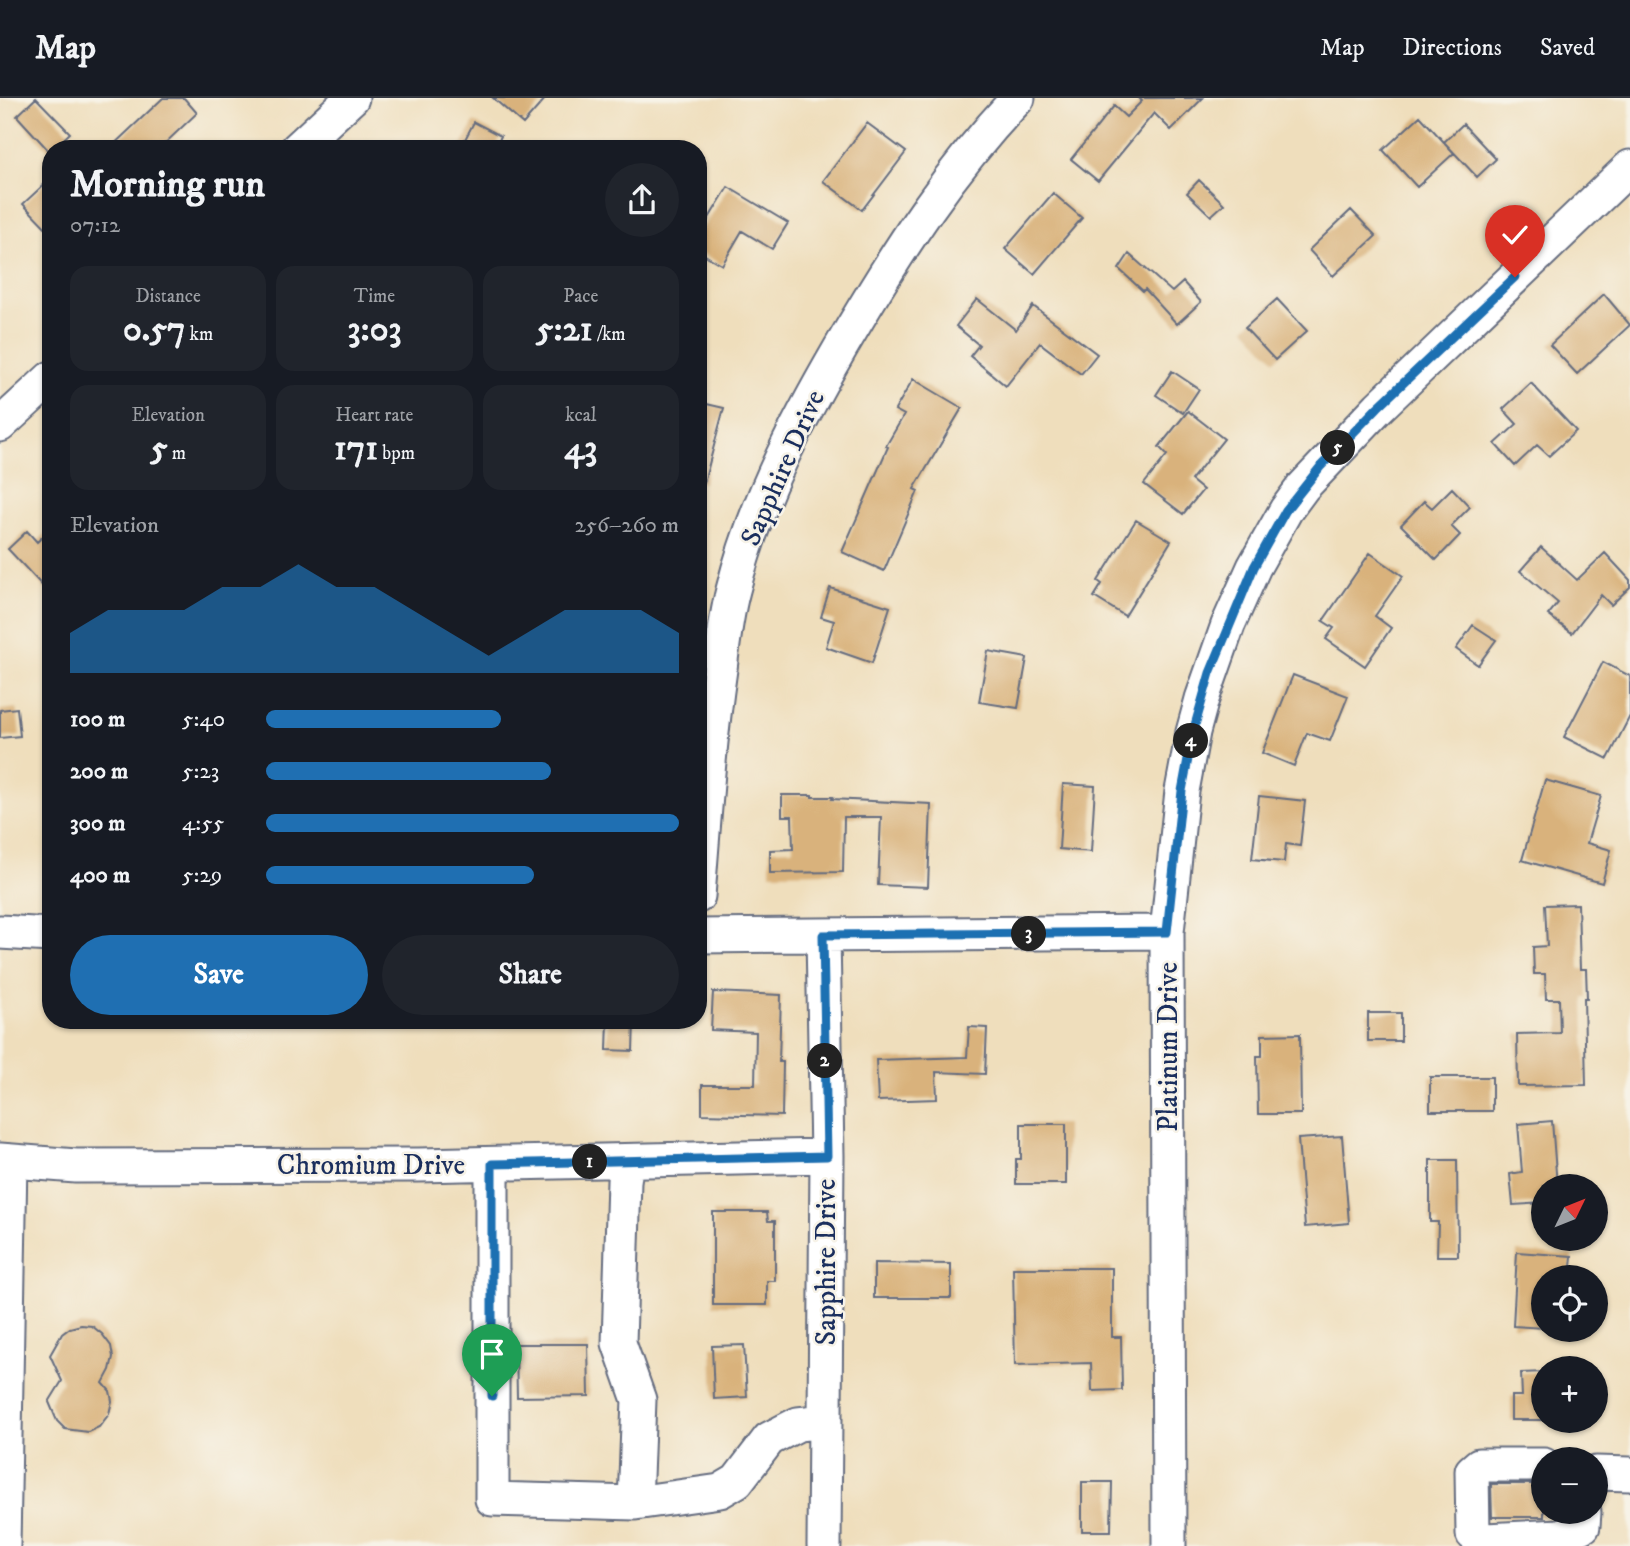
<!DOCTYPE html>
<meta charset="utf-8">
<style>
body{margin:0;font-family:"IM FELL DW Pica",serif;background:#20242c;color:#f1f3f6;height:100vh;display:flex;flex-direction:column;font-size:26px;white-space:nowrap}
*{box-sizing:border-box;margin:0}
p{font-size:23px;color:#9ea1a6}
.icon{flex:none;width:38px;height:38px;fill:none;stroke:currentColor;stroke-width:2;stroke-linecap:round;stroke-linejoin:round}
.map{position:relative;flex:1;overflow:hidden}
.details{position:absolute;left:42px;top:42px;width:665px;height:889px;display:flex;flex-direction:column;background:#171b24;border-radius:28px;box-shadow:0 2px 5px #0004}
.details>*{flex:none}
.needle{width:46px;rotate:47deg}
.fabs{position:absolute;left:1531px;top:1076px;display:grid;gap:14px}
.fabs a{display:grid;place-items:center;width:77px;height:77px;border-radius:50%;background:#171b24;box-shadow:0 2px 5px #0004;font-size:35px}
.pin{position:absolute;display:grid;place-items:center;width:60px;height:60px;color:#fff;margin:-72px -30px;border-radius:50% 50% 50% 0;rotate:-45deg;box-shadow:0 0 7px #0007}
.pin .icon{rotate:45deg}
.km{position:absolute;width:35px;height:35px;margin:-18px;border-radius:50%;background:#222;color:#fff;font-size:19px;line-height:35px;text-align:center}
.round{display:grid;place-items:center;flex:none;width:74px;height:74px;border-radius:37px;background:#20242c}
.head{display:flex;align-items:center;justify-content:space-between;height:119px;padding:0 28px}
h1{font-size:38px;font-weight:700;line-height:52px}
.metrics{display:grid;grid-template-columns:repeat(3,1fr);gap:10px;height:119px;padding:7px 28px}
.metrics div{display:grid;align-content:center;border-radius:18px;background:#20242c;text-align:center}
.metrics b{font-size:35px;font-weight:700}
.metrics small{font-size:19px;font-weight:400}
.metrics p{font-size:19px}
.chart{height:196px;padding:14px 28px}
.chart p{display:flex;justify-content:space-between}
.chart svg{width:100%;height:126px;margin-top:7px;fill:#1f6fb2;opacity:.7}
.cta{display:flex;gap:14px;margin-top:auto;padding:14px 28px}
.cta a{flex:1;height:80px;border-radius:42px;background:#1f6fb2;color:#fff;font-size:28px;font-weight:700;line-height:80px;text-align:center}
.cta a+a{background:#20242c;color:#f1f3f6}
ul{padding:0 28px;list-style:none;font-size:23px}
li{display:grid;grid-template-columns:112px 84px 1fr;align-items:center;height:52px}
li i{height:18px;border-radius:9px;background:#1f6fb2}
header{display:flex;align-items:center;gap:42px;box-sizing:border-box;height:98px;padding:0 35px;background:#171b24;border-bottom:2px solid #363941}
header strong{font-size:33px}
nav{display:flex;gap:38px;margin-inline-start:auto;font-size:24px}
.map>svg:first-child{display:block}
.building{fill:#d9b27b}
.lines{fill:none;stroke-linecap:round;stroke-linejoin:round}
.minor-casing{stroke:#656c7f;stroke-width:37}
.minor{stroke:#fff;stroke-width:33}
.route-casing{stroke:#fff;stroke-width:14}
.route{stroke:#1f6fb2;stroke-width:9}
.labels{text-anchor:middle;dominant-baseline:central;stroke-width:5;stroke-linejoin:round;paint-order:stroke}
.street-label{font-size:28px;fill:#1b2f5e;stroke:#f7f3e8}
</style>
<header>
<strong>Map</strong>
<nav><a>Map</a><a>Directions</a><a>Saved</a></nav>
</header>
<div class="map">
<svg width="1630" height="1448" viewBox="0 0 1630 1448">
<rect width="100%" height="100%" fill="#f7f3e8"/>
<filter id="ink" filterUnits="userSpaceOnUse"><feTurbulence type="fractalNoise" baseFrequency=".0143" numOctaves="2"/><feDisplacementMap in="SourceGraphic" scale="14" xChannelSelector="R" yChannelSelector="G"/><feConvolveMatrix kernelMatrix="1 2 1 2 8 2 1 2 1" color-interpolation-filters="sRGB"/></filter>
<filter id="wash" filterUnits="userSpaceOnUse"><feTurbulence type="fractalNoise" baseFrequency=".00686" numOctaves="4" result="noise"/><feDisplacementMap in="SourceGraphic" scale="28" xChannelSelector="R" yChannelSelector="G"/><feGaussianBlur stdDeviation="1.57" result="paint"/><feColorMatrix in="noise" values="0 0 0 0 0 0 0 0 0 0 0 0 0 0 0 0 0 1.4 0 .05"/><feComposite in="paint" operator="in"/></filter>
<g filter="url(#wash)">
<rect width="100%" height="100%" fill="#efdebc"/>
<g id="blocks">
<path class="building" d="M 36,0 L 70,35 L 50,54 L 17,18 Z
M 163,0 L 184,0 L 197,15 L 159,51 L 109,51 Z
M 493,0 L 546,0 L 523,26 Z
M 1139,0 L 1203,0 L 1171,32 L 1154,15 L 1098,83 L 1071,61 L 1114,8 L 1126,19 L 1142,3 Z
M 1420,18 L 1454,55 L 1417,89 L 1383,52 Z
M 474,24 L 501,38 L 495,51 L 460,51 Z
M 867,25 L 906,54 L 862,112 L 823,83 Z
M 1463,26 L 1496,61 L 1477,79 L 1444,44 Z
M 51,80 L 51,135 L 23,106 Z
M 1199,82 L 1224,106 L 1211,118 L 1187,95 Z
M 728,89 L 788,125 L 772,151 L 742,133 L 722,167 L 698,153 L 698,138 Z
M 1053,95 L 1082,120 L 1034,176 L 1005,151 Z
M 1351,112 L 1376,138 L 1333,178 L 1309,152 Z
M 1129,156 L 1172,194 L 1183,184 L 1201,204 L 1177,226 L 1145,191 L 1143,193 L 1119,171 Z
M 1604,196 L 1630,227 L 1577,276 L 1550,247 Z
M 977,201 L 1016,232 L 1033,208 L 1097,256 L 1081,276 L 1040,245 L 1006,288 L 970,258 L 979,247 L 956,228 Z
M 1277,201 L 1307,233 L 1275,262 L 1245,230 Z
M 1172,273 L 1199,291 L 1183,315 L 1156,297 Z
M 913,281 L 962,310 L 914,391 L 918,393 L 884,473 L 842,454 L 888,349 L 886,348 L 904,317 L 895,312 Z
M 1531,285 L 1576,333 L 1549,358 L 1537,347 L 1515,368 L 1495,346 L 1517,326 L 1503,311 Z
M 698,304 L 724,310 L 704,385 L 698,384 Z
M 1188,313 L 1224,341 L 1191,382 L 1203,392 L 1183,416 L 1144,386 L 1167,357 L 1159,349 Z
M 1452,390 L 1470,409 L 1451,428 L 1460,437 L 1436,462 L 1401,427 L 1424,403 L 1432,410 Z
M 1136,422 L 1171,443 L 1125,518 L 1094,499 L 1102,486 L 1098,483 Z
M 51,431 L 51,497 L 8,451 L 27,433 L 37,444 Z
M 1541,449 L 1577,482 L 1605,455 L 1630,482 L 1630,489 L 1611,507 L 1601,497 L 1572,535 L 1548,517 L 1558,505 L 1520,473 Z
M 1370,455 L 1403,478 L 1375,518 L 1391,530 L 1365,568 L 1326,541 L 1334,530 L 1323,523 Z
M 830,490 L 890,509 L 872,565 L 826,549 L 834,523 L 821,519 Z
M 1473,527 L 1496,542 L 1478,567 L 1456,551 Z
M 988,553 L 1027,560 L 1018,610 L 979,604 Z
M 1603,564 L 1630,578 L 1630,618 L 1608,661 L 1564,639 Z
M 1293,577 L 1348,598 L 1330,643 L 1307,635 L 1294,668 L 1262,655 Z
M 17,610 L 20,638 L 0,640 L 0,612 Z
M 1545,682 L 1601,698 L 1587,745 L 1611,752 L 1602,785 L 1522,762 Z
M 1063,686 L 1095,688 L 1091,754 L 1059,751 Z
M 782,697 L 812,697 L 812,699 L 833,699 L 832,701 L 931,706 L 928,789 L 878,787 L 881,719 L 844,719 L 843,774 L 770,775 L 770,752 L 793,751 L 792,718 L 782,718 Z
M 1259,698 L 1305,703 L 1300,748 L 1286,746 L 1284,764 L 1252,761 Z
M 1578,806 L 1580,871 L 1586,871 L 1587,900 L 1584,900 L 1586,987 L 1518,988 L 1517,936 L 1560,935 L 1559,901 L 1546,901 L 1545,876 L 1534,876 L 1533,849 L 1547,848 L 1545,807 Z
M 713,894 L 781,897 L 779,964 L 783,964 L 782,1018 L 702,1016 L 702,987 L 755,987 L 756,934 L 711,932 Z
M 1368,915 L 1401,915 L 1401,943 L 1368,943 Z
M 608,922 L 634,922 L 633,953 L 607,952 Z
M 969,929 L 987,930 L 985,976 L 936,974 L 937,1001 L 878,1003 L 876,962 L 967,959 Z
M 1300,936 L 1301,1016 L 1258,1016 L 1257,958 L 1262,958 L 1262,937 Z
M 1430,979 L 1492,979 L 1492,1013 L 1430,1013 Z
M 1552,1023 L 1557,1088 L 1544,1088 L 1544,1105 L 1513,1107 L 1510,1076 L 1522,1074 L 1518,1026 Z
M 1021,1026 L 1066,1026 L 1066,1086 L 1016,1086 L 1016,1061 L 1021,1061 Z
M 1342,1038 L 1349,1125 L 1305,1129 L 1298,1041 Z
M 1430,1062 L 1457,1062 L 1458,1158 L 1437,1158 L 1438,1124 L 1430,1124 Z
M 713,1114 L 767,1114 L 768,1123 L 775,1123 L 775,1183 L 767,1183 L 767,1207 L 713,1207 Z
M 1517,1154 L 1572,1158 L 1570,1180 L 1544,1180 L 1544,1230 L 1513,1228 Z
M 874,1165 L 951,1166 L 951,1200 L 874,1200 Z
M 1013,1170 L 1112,1170 L 1112,1239 L 1121,1239 L 1122,1292 L 1092,1293 L 1091,1265 L 1015,1267 Z
M 81,1227 L 92,1228 L 102,1236 L 111,1248 L 113,1259 L 110,1272 L 103,1285 L 110,1293 L 112,1303 L 109,1316 L 99,1329 L 88,1334 L 65,1331 L 57,1323 L 49,1304 L 62,1283 L 50,1257 L 62,1236 L 70,1230 Z
M 516,1246 L 588,1246 L 589,1298 L 517,1299 Z
M 744,1247 L 747,1299 L 714,1301 L 712,1248 Z
M 1544,1274 L 1544,1322 L 1511,1322 L 1511,1298 L 1522,1298 L 1521,1275 Z
M 1082,1384 L 1112,1384 L 1111,1433 L 1082,1433 Z
M 1491,1386 L 1544,1386 L 1544,1419 L 1492,1419 Z"/>
</g>
</g>
<g filter="url(#ink)">
<use href="#blocks" fill-opacity="0" stroke="#656c7f" stroke-width="2"/>
<g class="lines">
<g class="minor-casing">
<path id="minor" d="M 297,51 L 352,0
M 0,327 L 51,280
M 698,798 C 704,722 709,646 720,571 C 723,545 726,518 733,492 C 756,400 803,313 851,232 C 902,146 950,72 1018,0
M 0,834 L 51,837
M 823,837 L 827,1058 L 824,1448
M 698,838 L 1167,834
M 0,1062 L 76,1068 L 419,1067 L 827,1058
M 492,1066 L 492,1401 L 635,1405 L 639,1302 L 619,1245 L 624,1083 L 627,1063
M 1544,1367 L 1479,1367 L 1472,1373 L 1473,1436 L 1486,1442 L 1560,1438 L 1583,1428 L 1584,1414
M 1596,1375 L 1630,1376
M 635,1405 L 720,1393 L 737,1383 L 769,1341 L 798,1326 L 825,1323
M 3,1448 L 10,1063
M 1169,1448 L 1167,834 L 1182,693 L 1193,634 L 1202,601 L 1228,527 L 1254,469 L 1286,412 L 1303,389 L 1379,309 L 1630,69"/>
</g>
<use href="#minor" class="minor"/>
</g>
</g>
<g class="lines" filter="url(#ink)">
<g class="route-casing">
<path id="route" d="M 492,1298 L 492,1066 L 827,1058 L 823,837 L 1167,834 L 1182,693 L 1193,634 L 1210,575 L 1254,469 L 1286,412 L 1321,368 L 1378,309 L 1515,179"/>
</g>
<use href="#route" class="route"/>
</g>
<g class="labels">
<g class="street-label">
<text transform="translate(783 370) rotate(-66)">Sapphire Drive</text>
<text transform="translate(1168 949) rotate(-90)">Platinum Drive</text>
<text x="371" y="1067">Chromium Drive</text>
<text transform="translate(826 1164) rotate(-90)">Sapphire Drive</text>
</g>
</g>
</svg>
<div class="fabs">
<a><svg class="needle" viewBox="-14 -14 28 28"><path d="M0-13l5 13h-10z" fill="#e53935"/><path d="M0 13l5-13h-10z" fill="#9ea1a6"/></svg></a>
<a><svg class="icon" aria-label="locate" viewBox="0 0 24 24"><circle cx="12" cy="12" r="6"/><path d="M12 2v4M12 18v4M2 12h4M18 12h4"/></svg></a>
<a>+</a>
<a>−</a>
</div>
<div class="pin" style="left:492px;top:1298px;background:#1e9e55"><svg class="icon" aria-label="arrive" viewBox="0 0 24 24"><path d="M6 21V4h12l-3 4 3 4H6"/></svg></div>
<div class="pin" style="left:1515px;top:179px;background:#d93025"><svg class="icon" aria-label="check" viewBox="0 0 24 24"><path d="M5 12l5 5 9-10"/></svg></div>
<b class="km" style="left:590px;top:1064px">1</b>
<b class="km" style="left:825px;top:963px">2</b>
<b class="km" style="left:1029px;top:836px">3</b>
<b class="km" style="left:1191px;top:643px">4</b>
<b class="km" style="left:1338px;top:350px">5</b>
<section class="details">
<div class="head"><div><h1>Morning run</h1><p>07:12</p></div><a class="round"><svg class="icon" aria-label="share" viewBox="0 0 24 24"><path d="M12 15V3M7 8l5-5 5 5M5 13v7h14v-7"/></svg></a></div>
<div class="metrics">
<div><p>Distance</p><b>0.57<small> km</small></b></div>
<div><p>Time</p><b>3:03</b></div>
<div><p>Pace</p><b>5:21<small> /km</small></b></div>
</div>
<div class="metrics">
<div><p>Elevation</p><b>5<small> m</small></b></div>
<div><p>Heart rate</p><b>171<small> bpm</small></b></div>
<div><p>kcal</p><b>43</b></div>
</div>
<div class="chart"><p><span>Elevation</span>256–260 m</p>
<svg viewBox="0 0 160 44" preserveAspectRatio="none"><path d="M0 44V30L10 22L20 22L30 22L40 14L50 14L60 6L70 14L80 14L90 22L100 30L110 38L120 30L130 22L140 22L150 22L160 30V44z"/></svg>
</div>
<ul>
<li><b>100 m</b>5:40<i style="width:57%"></i></li>
<li><b>200 m</b>5:23<i style="width:69%"></i></li>
<li><b>300 m</b>4:55<i style="width:100%"></i></li>
<li><b>400 m</b>5:29<i style="width:65%"></i></li>
</ul>
<div class="cta"><a>Save</a><a>Share</a></div>
</section>
</div>
